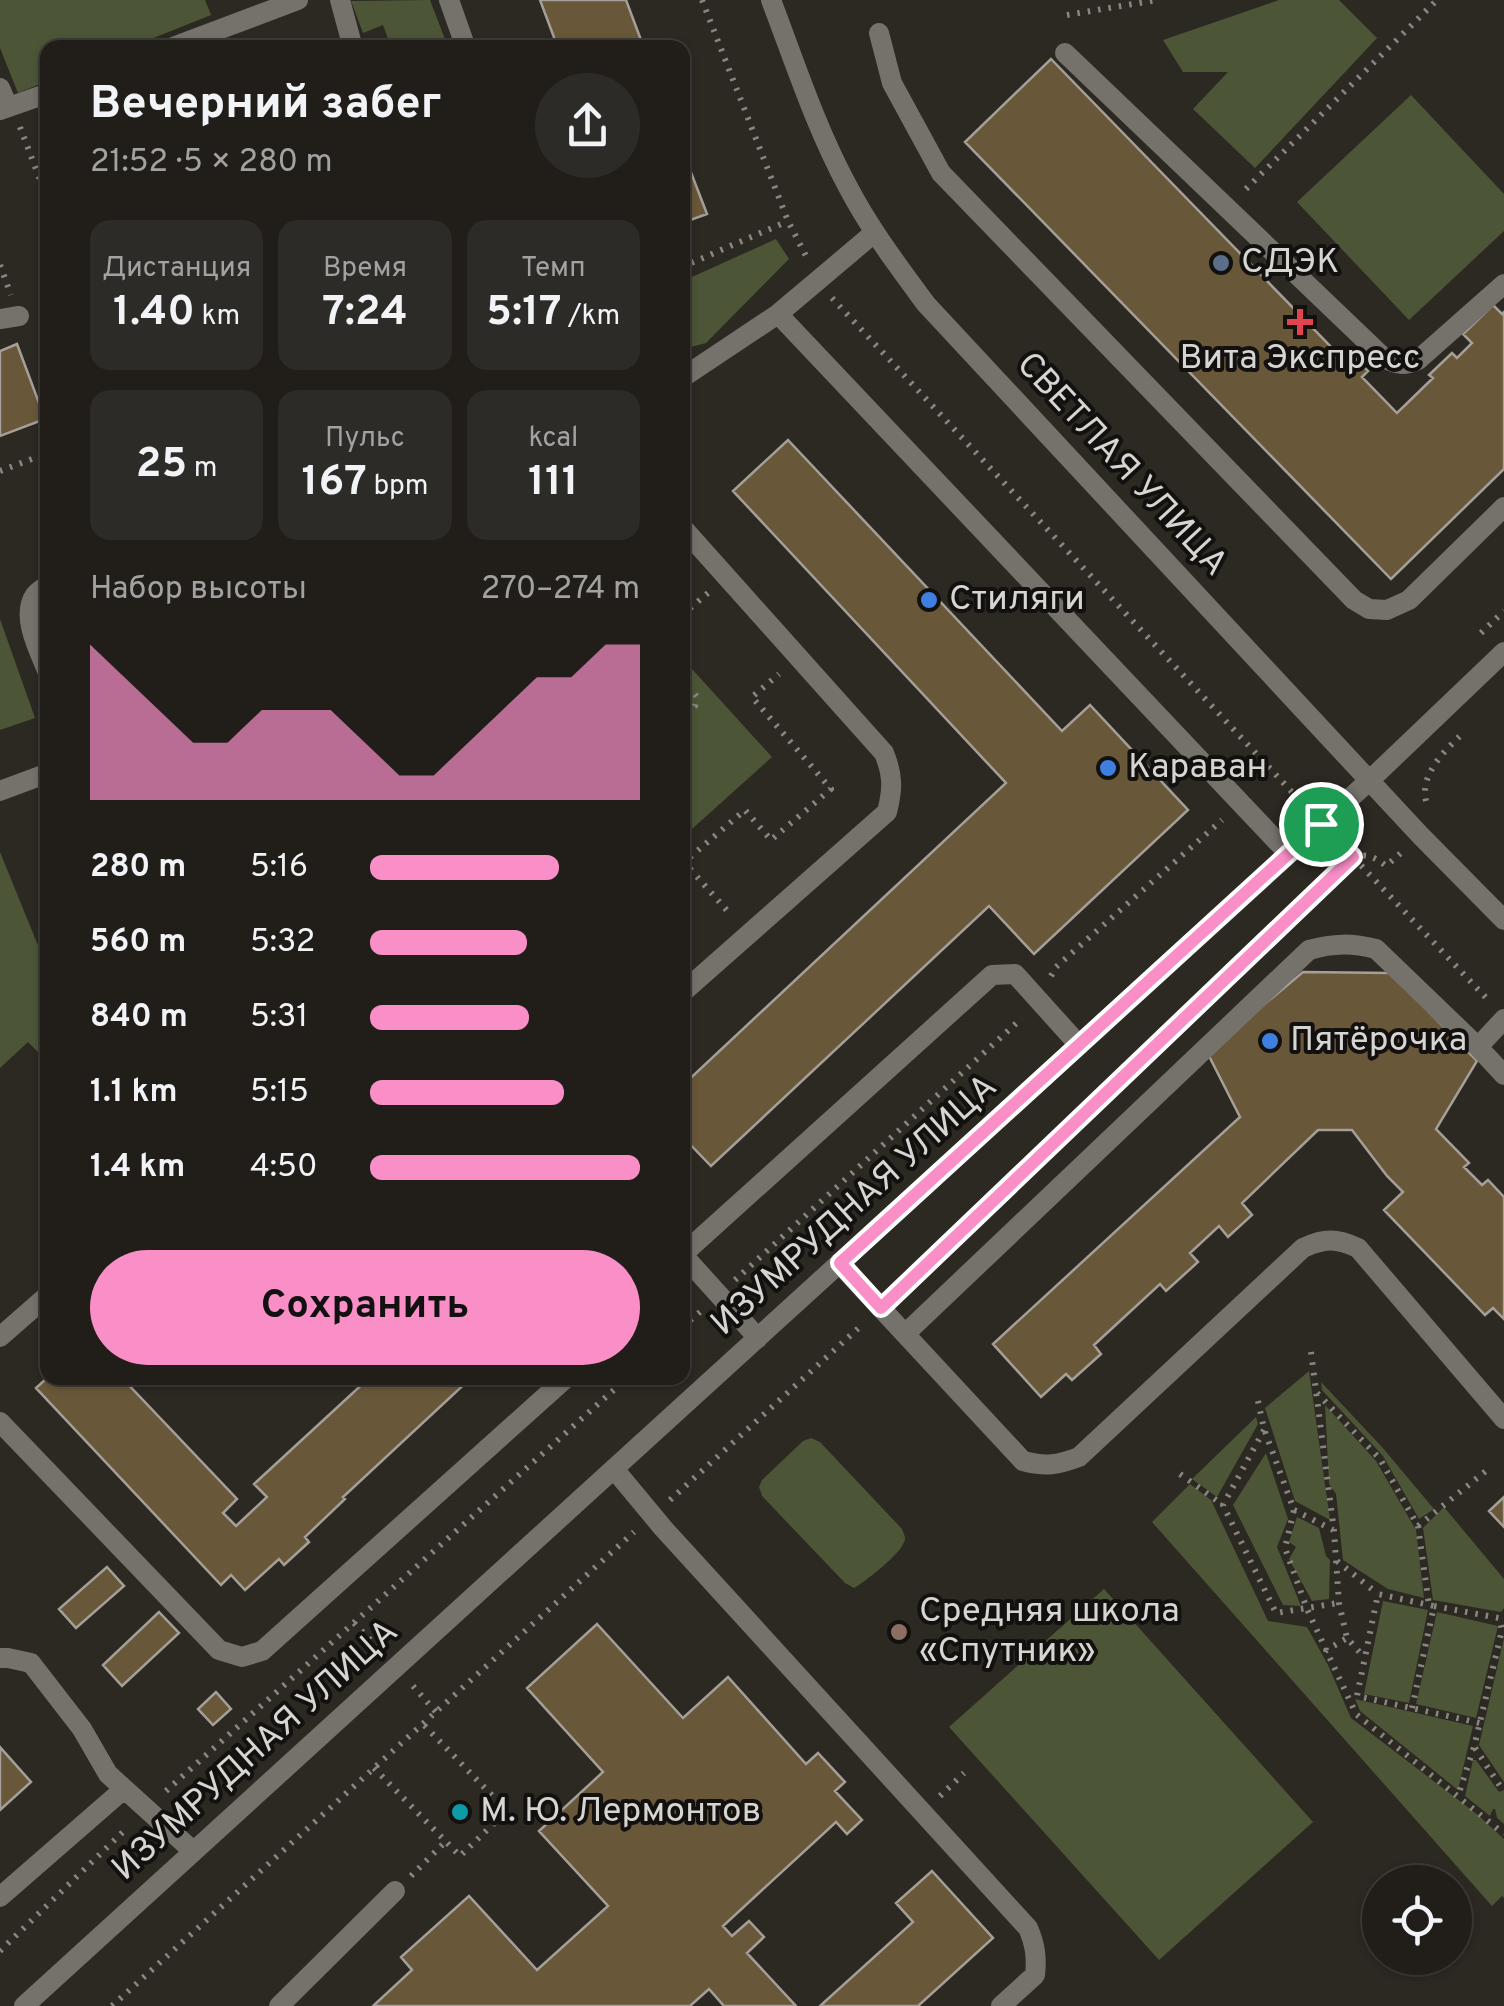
<!DOCTYPE html>
<html lang="ru">
<meta charset="utf-8">
<style>
body{margin:0;font-family:Overpass,sans-serif;background:#2d2b27;color:#f1f3f6;height:100vh;display:flex;flex-direction:column;font-size:38px;white-space:nowrap}
*{box-sizing:border-box;margin:0}
p{font-size:32px;color:#a2a2a2}
.icon{flex:none;width:55px;height:55px;fill:none;stroke:currentColor;stroke-width:2;stroke-linecap:round;stroke-linejoin:round}
.map{position:relative;flex:1;overflow:hidden}
.sheet{position:absolute;left:40px;top:40px;width:650px;height:1345px;display:flex;flex-direction:column;background:#211e1a;border-radius:20px;box-shadow:0 2px 8px #0004,0 0 0 2px #3e3c39}
.sheet>*{flex:none}
.controls{position:absolute;left:1362px;top:1865px;display:grid;gap:20px}
.controls a{display:grid;place-items:center;width:110px;height:110px;border-radius:50%;background:#211e1a;box-shadow:0 2px 8px #0004,0 0 0 2px #3e3c39;font-size:50px}
.pin{position:absolute;display:grid;place-items:center;width:85px;height:85px;color:#fff;margin:-42px;border:5px solid #fff;border-radius:50%;box-shadow:0 2px 10px #0007}
.round{display:grid;place-items:center;flex:none;width:105px;height:105px;border-radius:52px;background:#2d2b27}
.headline{display:flex;align-items:center;justify-content:space-between;height:170px;padding:0 50px}
h1{font-size:45px;font-weight:700;line-height:75px}
.metrics{display:grid;grid-template-columns:repeat(3,1fr);gap:15px;height:170px;padding:10px 50px}
.metrics div{display:grid;align-content:center;border-radius:20px;background:#2d2b27;text-align:center}
.metrics b{font-size:42px;font-weight:700}
.metrics small{font-size:28px;font-weight:400}
.metrics p{font-size:28px}
.chart{height:280px;padding:20px 50px}
.chart p{display:flex;justify-content:space-between}
.chart svg{width:100%;height:180px;margin-top:10px;fill:#fa8fc8;opacity:.7}
.cta{display:flex;gap:20px;margin-top:auto;padding:20px 50px}
.cta a{flex:1;height:115px;border-radius:60px;background:#fa8fc8;color:#111;font-size:40px;font-weight:700;line-height:115px;text-align:center}
ul{padding:0 50px;list-style:none;font-size:32px}
li{display:grid;grid-template-columns:160px 120px 1fr;align-items:center;height:75px}
li i{height:25px;border-radius:12px;background:#fa8fc8}
.map>svg:first-child{display:block}
.green{fill:#4d5537}
.building{fill:#695739;stroke:#a4a099;stroke-width:2.5}
.lines{fill:none;stroke-linecap:round;stroke-linejoin:round}
.path{stroke:#898681;stroke-width:6;stroke-dasharray:2.5 8;stroke-linecap:butt}
.service{stroke:#75716b;stroke-width:20}
.minor{stroke:#75716b;stroke-width:20}
.route-casing{stroke:#fff;stroke-width:20}
.route{stroke:#fa8fc8;stroke-width:12}
.service-dot{fill:#5c6f8a;stroke:#13110f;stroke-width:4}
.health-dot{fill:#e0444e;stroke:#13110f;stroke-width:4}
.shop-dot{fill:#3f7fe0;stroke:#13110f;stroke-width:4}
.education-dot{fill:#8d6e63;stroke:#13110f;stroke-width:4}
.culture-dot{fill:#0f9aa8;stroke:#13110f;stroke-width:4}
.labels{text-anchor:middle;dominant-baseline:central;stroke-width:8;stroke-linejoin:round;paint-order:stroke}
.poi-label{font-size:35px;fill:#d7d5d1;stroke:#13110f;text-anchor:start}
.street-label{font-size:35px;fill:#d7d5d1;stroke:#13110f}
</style>
<div class="map">
<svg width="1504" height="2006" viewBox="0 0 1504 2006">
<rect width="100%" height="100%" fill="#2c2822"/>
<path class="green" d="M 0,0 L 205,0 L 211,15 L 131,47 L 48,48 L 47,81 L 18,93 L 0,48 Z
M 430,0 L 448,47 L 391,47 L 383,25 L 363,33 L 351,1 Z
M 1279,0 L 1339,0 L 1377,38 L 1255,168 L 1193,109 L 1228,72 L 1183,72 L 1163,40 Z
M 1411,95 L 1504,194 L 1504,231 L 1409,320 L 1297,202 Z
M 776,239 L 789,259 L 706,343 L 683,349 L 683,281 Z
M 0,619 L 35,718 L 0,730 Z
M 682,658 L 772,757 L 683,837 L 682,837 Z
M 0,852 L 37,943 L 48,954 L 47,1049 L 41,1055 L 28,1042 L 0,1068 Z
M 1309,1371 L 1330,1520 L 1295,1501 L 1265,1408 Z
M 1321,1382 L 1382,1447 L 1434,1509 L 1419,1519 L 1383,1456 L 1322,1390 Z
M 1325,1405 L 1376,1461 L 1416,1530 L 1424,1598 L 1388,1589 L 1343,1560 L 1336,1494 L 1329,1484 Z
M 1256,1417 L 1258,1424 L 1253,1433 L 1217,1497 L 1192,1479 Z
M 811,1438 L 820,1442 L 902,1529 C 905,1537 907,1538 902,1546 C 896,1557 865,1582 854,1588 L 845,1583 L 762,1496 L 759,1487 L 762,1480 L 803,1441 Z
M 1266,1453 L 1288,1519 L 1277,1547 L 1301,1606 L 1283,1605 L 1233,1505 Z
M 1190,1484 L 1211,1500 L 1268,1621 L 1307,1627 L 1328,1665 L 1351,1718 L 1478,1815 L 1504,1839 L 1504,1898 L 1502,1896 L 1492,1906 L 1152,1522 Z
M 1444,1507 L 1504,1579 L 1504,1608 L 1501,1612 L 1433,1600 L 1423,1528 Z
M 1297,1517 L 1319,1528 L 1326,1556 L 1330,1560 L 1329,1599 L 1312,1601 L 1289,1559 L 1296,1547 L 1289,1542 Z
M 1104,1589 L 1313,1822 L 1159,1960 L 949,1727 Z
M 1383,1601 L 1428,1610 L 1409,1703 L 1364,1694 Z
M 1437,1612 L 1498,1626 L 1476,1718 L 1416,1704 Z
M 1504,1638 L 1504,1782 L 1479,1745 Z
M 1355,1699 L 1473,1726 L 1458,1790 L 1360,1711 Z
M 1473,1760 L 1476,1760 L 1499,1792 L 1504,1790 L 1504,1824 L 1497,1818 L 1495,1809 L 1493,1809 L 1490,1816 L 1465,1796 Z"/>
<path class="building" d="M 540,0 L 626,0 L 644,48 L 558,48 Z
M 1051,59 L 1339,355 L 1346,349 L 1368,371 L 1362,377 L 1397,413 L 1433,378 L 1429,375 L 1452,353 L 1457,358 L 1472,343 L 1463,334 L 1493,305 L 1502,314 L 1504,312 L 1504,469 L 1391,579 L 965,142 Z
M 682,149 L 707,214 L 682,223 Z
M 17,344 L 45,419 L 0,436 L 0,351 Z
M 788,440 L 1062,731 L 1090,705 L 1188,810 L 1034,954 L 989,906 L 711,1166 L 682,1136 L 682,1086 L 1006,783 L 733,491 Z
M 1303,972 L 1391,973 L 1477,1061 L 1436,1129 L 1469,1163 L 1464,1167 L 1482,1185 L 1488,1180 L 1504,1197 L 1504,1319 L 1493,1308 L 1485,1315 L 1384,1210 L 1403,1192 L 1387,1176 L 1352,1130 L 1318,1130 L 1242,1203 L 1252,1215 L 1228,1237 L 1219,1226 L 1190,1253 L 1198,1262 L 1166,1291 L 1160,1284 L 1094,1345 L 1101,1354 L 1072,1380 L 1066,1374 L 1041,1397 L 993,1344 L 1240,1117 L 1207,1052 Z
M 48,1377 L 122,1378 L 237,1499 L 223,1513 L 236,1526 L 267,1497 L 254,1484 L 369,1378 L 471,1378 L 343,1497 L 345,1499 L 305,1537 L 309,1542 L 284,1565 L 279,1559 L 245,1590 L 231,1575 L 221,1585 L 36,1388 Z
M 1504,1497 L 1504,1527 L 1489,1511 Z
M 107,1567 L 124,1586 L 76,1628 L 59,1609 Z
M 159,1612 L 179,1633 L 122,1686 L 103,1665 Z
M 597,1624 L 683,1718 L 728,1677 L 806,1764 L 818,1753 L 845,1782 L 835,1791 L 862,1820 L 847,1834 L 836,1822 L 723,1926 L 732,1936 L 749,1921 L 764,1937 L 747,1953 L 796,2006 L 724,2006 L 709,1989 L 690,2006 L 373,2006 L 412,1970 L 401,1957 L 469,1896 L 537,1970 L 608,1906 L 539,1831 L 603,1772 L 527,1688 Z
M 216,1692 L 231,1709 L 213,1725 L 198,1709 Z
M 0,1747 L 31,1782 L 0,1810 Z
M 932,1871 L 993,1938 L 918,2006 L 820,2006 L 913,1922 L 896,1903 Z"/>
<g class="lines">
<path class="path" d="M 702,0 L 788,221 L 807,258
M 1067,15 L 1157,0
M 20,127 L 48,201
M 1246,189 L 1437,0
M 0,265 L 11,295
M 682,267 L 788,221
M 832,298 L 1304,805
M 0,471 L 48,453
M 682,615 L 708,593
M 1481,633 L 1504,611
M 682,653 L 686,658 L 682,662
M 682,678 L 697,697 L 695,706 L 682,717
M 1426,801 C 1420,776 1442,753 1460,736
M 1353,857 C 1367,853 1375,857 1386,866 L 1402,852
M 1354,858 L 1489,1001
M 683,861 L 731,915
M 682,864 L 745,810 L 771,840 L 831,789 L 752,697 L 779,674
M 1051,976 L 1056,967 L 1222,820
M 735,1280 L 1022,1018
M 899,1291 L 1353,857 L 1340,843
M 682,1327 L 700,1312
M 1311,1352 L 1334,1531 L 1339,1603 L 1347,1638 L 1364,1657
M 1317,1393 L 1380,1459 L 1418,1526 L 1429,1605
M 1258,1401 L 1264,1429 L 1294,1510 L 1285,1548 L 1307,1609 L 1356,1714 L 1504,1834
M 1264,1430 L 1223,1505 L 1276,1613 L 1338,1603
M 1180,1474 L 1223,1505
M 670,1500 L 864,1323
M 1294,1510 L 1333,1530
M 1418,1526 L 1487,1470
M 1337,1561 L 1378,1594
M 1434,1606 L 1499,1618 L 1502,1630 L 1474,1747 L 1458,1796
M 354,1623 L 381,1651
M 1325,1651 L 1347,1638
M 413,1686 L 436,1712
M 1412,1708 L 1434,1606 L 1378,1594 L 1357,1696 L 1480,1723
M 1475,1748 L 1502,1789
M 374,1768 L 460,1856 L 507,1811 L 423,1724
M 166,1791 L 627,1378
M 940,1796 L 964,1773
M 411,1876 L 445,1842
M 0,1951 L 128,1827
M 112,2006 L 634,1532"/>
<path class="service" d="M 340,0 L 353,48
M 449,0 L 466,48
M 879,33 L 892,83 L 941,173 L 1354,600 L 1369,609 L 1387,610 L 1409,600 L 1504,507
M 170,48 L 298,0
M 1065,53 L 1384,358 C 1397,365 1404,366 1418,360 L 1504,284
M 0,88 L 8,107
M 0,110 L 40,96
M 778,314 L 1288,853
M 0,319 L 19,316
M 682,378 L 778,314 L 874,233
M 682,527 L 884,753 C 893,775 893,789 887,812 L 682,993
M 48,585 C 45,587 36,592 35,595 C 20,617 40,652 48,673
M 0,791 L 48,773
M 1504,1019 L 1478,1047 L 1504,1075
M 682,1254 L 758,1338
M 683,1254 L 992,975 L 1015,974 L 1079,1045
M 839,1263 L 1023,1461 C 1045,1467 1058,1465 1079,1457 L 1303,1248 C 1324,1238 1337,1238 1358,1248 L 1504,1419
M 905,1334 L 1309,950 C 1334,943 1352,943 1376,949 L 1478,1047
M 0,1337 L 48,1295
M 0,1422 L 219,1650 L 242,1657 L 262,1651 L 566,1378
M 614,1469 L 663,1528 L 1028,1928 C 1035,1944 1037,1957 1035,1975 L 1001,2006
M 0,1658 L 8,1658 L 31,1663 L 82,1729 L 108,1774 L 193,1851
M 0,1897 L 124,1789
M 279,2006 L 395,1891"/>
<path class="minor" d="M 771,0 C 795,63 816,128 848,187 C 870,229 898,266 926,304 L 1420,835 L 1504,920
M 24,2006 L 1370,780 L 1504,652"/>
</g>
<g class="lines">
<g class="route-casing">
<path id="route" d="M 1321,824 L 1353,857 L 881,1308 L 840,1263 Z"/>
</g>
<use href="#route" class="route"/>
</g>
<circle class="service-dot" cx="1221" cy="263" r="10"/>
<path class="health-dot" d="M1295 307h10v10h10v10h-10v10h-10v-10h-10v-10h10z"/>
<g class="shop-dot">
<circle cx="929" cy="600" r="10"/>
<circle cx="1108" cy="768" r="10"/>
<circle cx="1270" cy="1041" r="10"/>
</g>
<circle class="education-dot" cx="899" cy="1632" r="10"/>
<circle class="culture-dot" cx="460" cy="1812" r="10"/>
<g class="labels">
<g class="poi-label">
<text x="1241" y="263">СДЭК</text>
<text x="1300" y="359" text-anchor="middle">Вита Экспресс</text>
<text x="949" y="600">Стиляги</text>
<text x="1128" y="768">Караван</text>
<text x="1290" y="1041">Пятёрочка</text>
<text x="919" y="1612">Средняя школа<tspan x="919" dy="40">«Спутник»</tspan></text>
<text x="480" y="1812">М. Ю. Лермонтов</text>
</g>
<g class="street-label">
<text transform="translate(1121 465) rotate(47)">СВЕТЛАЯ УЛИЦА</text>
<text transform="translate(855 1206) rotate(-42)">ИЗУМРУДНАЯ УЛИЦА</text>
<text transform="translate(256 1751) rotate(-42)">ИЗУМРУДНАЯ УЛИЦА</text>
</g>
</g>
</svg>
<div class="controls">
<a><svg class="icon" aria-label="locate" viewBox="0 0 24 24"><circle cx="12" cy="12" r="6"/><path d="M12 2v4M12 18v4M2 12h4M18 12h4"/></svg></a>
</div>
<div class="pin" style="left:1321px;top:824px;background:#1e9e55"><svg class="icon" aria-label="arrive" viewBox="0 0 24 24"><path d="M6 21V4h12l-3 4 3 4H6"/></svg></div>
<section class="sheet">
<div class="headline"><div><h1>Вечерний забег</h1><p>21:52 · 5 × 280 m</p></div><a class="round"><svg class="icon" aria-label="share" viewBox="0 0 24 24"><path d="M12 15V3M7 8l5-5 5 5M5 13v7h14v-7"/></svg></a></div>
<div class="metrics">
<div><p>Дистанция</p><b>1.40<small> km</small></b></div>
<div><p>Время</p><b>7:24</b></div>
<div><p>Темп</p><b>5:17<small> /km</small></b></div>
</div>
<div class="metrics">
<div><b>25<small> m</small></b></div>
<div><p>Пульс</p><b>167<small> bpm</small></b></div>
<div><p>kcal</p><b>111</b></div>
</div>
<div class="chart"><p><span>Набор высоты</span>270–274 m</p>
<svg viewBox="0 0 160 44" preserveAspectRatio="none"><path d="M0 44V6L10 14L20 22L30 30L40 30L50 22L60 22L70 22L80 30L90 38L100 38L110 30L120 22L130 14L140 14L150 6L160 6V44z"/></svg>
</div>
<ul>
<li><b>280 m</b>5:16<i style="width:70%"></i></li>
<li><b>560 m</b>5:32<i style="width:58%"></i></li>
<li><b>840 m</b>5:31<i style="width:59%"></i></li>
<li><b>1.1 km</b>5:15<i style="width:72%"></i></li>
<li><b>1.4 km</b>4:50<i style="width:100%"></i></li>
</ul>
<div class="cta"><a>Сохранить</a></div>
</section>
</div>
